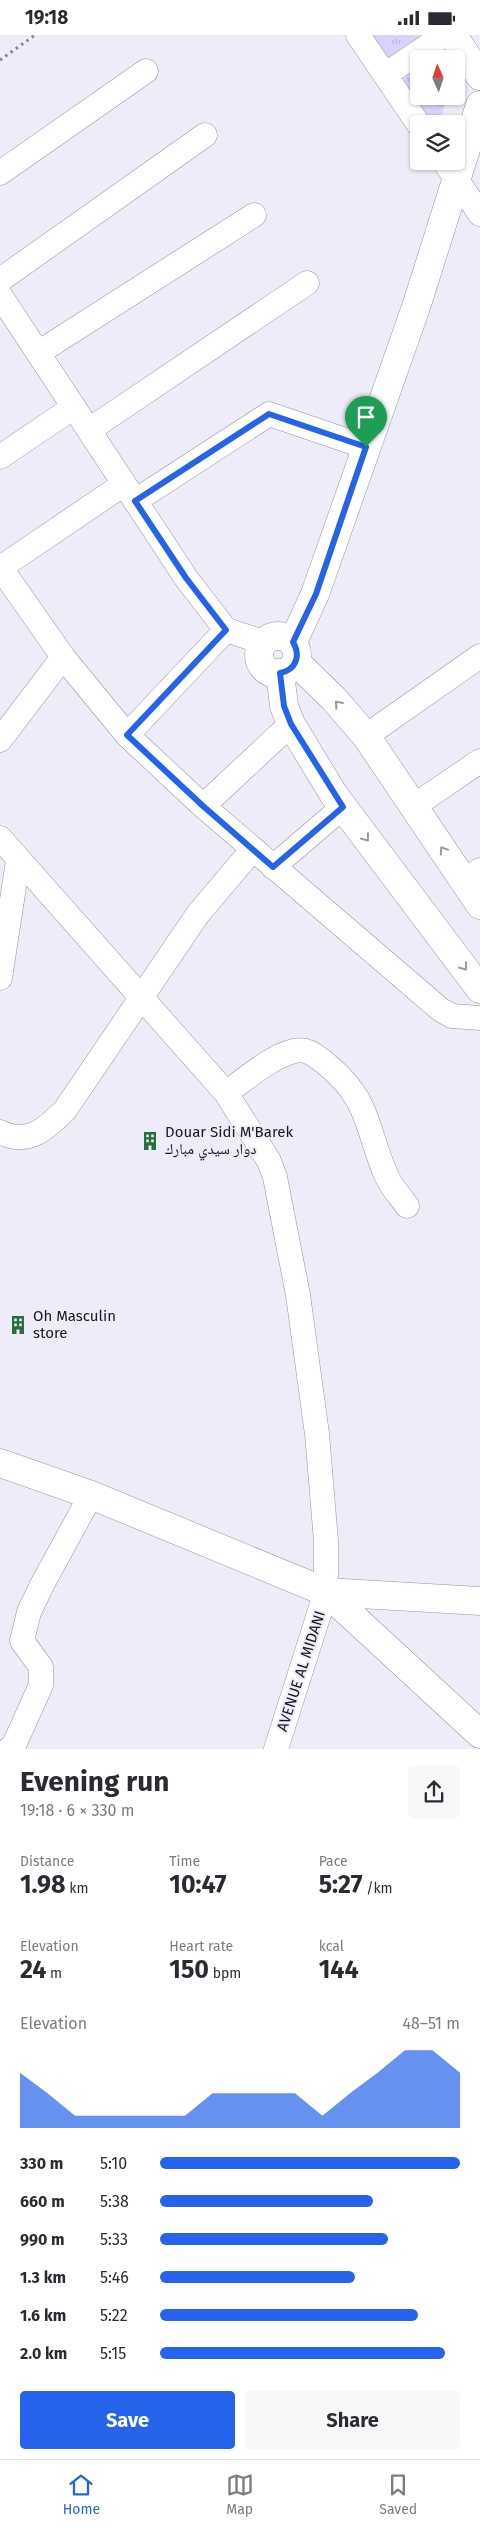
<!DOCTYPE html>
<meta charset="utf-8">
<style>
body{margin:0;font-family:"Fira Sans","Noto Naskh Arabic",sans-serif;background:#f7f7f7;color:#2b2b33;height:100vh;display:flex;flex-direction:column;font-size:19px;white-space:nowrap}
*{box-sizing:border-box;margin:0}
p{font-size:16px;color:#7c7c81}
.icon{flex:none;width:28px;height:28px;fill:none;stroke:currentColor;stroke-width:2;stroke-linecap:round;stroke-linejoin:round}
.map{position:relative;height:1714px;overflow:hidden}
.drawer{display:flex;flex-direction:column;background:#fff;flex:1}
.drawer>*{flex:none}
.needle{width:32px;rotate:357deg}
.tools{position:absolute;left:410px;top:15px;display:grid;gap:10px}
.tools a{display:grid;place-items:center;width:55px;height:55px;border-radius:5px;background:#fff;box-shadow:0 1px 4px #0004;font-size:25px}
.pin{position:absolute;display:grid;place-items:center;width:42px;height:42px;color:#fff;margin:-51px -21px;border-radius:50% 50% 50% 0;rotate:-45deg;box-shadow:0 0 5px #0007}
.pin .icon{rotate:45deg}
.round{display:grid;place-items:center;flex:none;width:52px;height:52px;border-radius:5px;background:#f7f7f7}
.head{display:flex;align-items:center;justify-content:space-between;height:85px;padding:0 20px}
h1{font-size:28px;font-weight:700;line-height:38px}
.figures{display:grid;grid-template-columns:repeat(3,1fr);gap:8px;height:85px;padding:5px 20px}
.figures div{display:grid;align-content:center}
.figures b{font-size:25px;font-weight:700}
.figures small{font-size:14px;font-weight:400}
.figures p{font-size:14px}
.chart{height:140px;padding:10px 20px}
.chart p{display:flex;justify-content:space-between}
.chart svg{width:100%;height:90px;margin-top:5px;fill:#2563eb;opacity:.7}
.cta{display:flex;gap:10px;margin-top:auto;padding:10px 20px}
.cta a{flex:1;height:58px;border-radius:5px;background:#2563eb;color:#fff;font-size:20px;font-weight:700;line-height:58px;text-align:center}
.cta a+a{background:#f7f7f7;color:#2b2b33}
ul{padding:0 20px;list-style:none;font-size:16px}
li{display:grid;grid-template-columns:80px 60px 1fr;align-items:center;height:38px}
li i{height:12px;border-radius:6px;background:#2563eb}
.status{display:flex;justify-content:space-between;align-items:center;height:35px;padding:0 25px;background:#fff;direction:ltr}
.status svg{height:14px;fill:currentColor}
.tabs{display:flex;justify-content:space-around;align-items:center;height:70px;border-top:1px solid #e1e1e2;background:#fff;font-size:14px;color:#7c7c81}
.tabs a{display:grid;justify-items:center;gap:2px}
.tabs .on{color:#2563eb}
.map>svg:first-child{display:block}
.grass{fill:url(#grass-tufts)}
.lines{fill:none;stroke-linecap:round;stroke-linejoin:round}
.street-casing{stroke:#9694a0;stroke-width:25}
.secondary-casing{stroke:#9694a0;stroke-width:29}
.path{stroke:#86848c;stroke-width:3;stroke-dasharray:2.5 4;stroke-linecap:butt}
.street{stroke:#fff;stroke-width:24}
.secondary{stroke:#fff;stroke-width:28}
.oneway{stroke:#989799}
.route-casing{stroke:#fff;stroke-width:10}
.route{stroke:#2563eb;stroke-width:6}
.labels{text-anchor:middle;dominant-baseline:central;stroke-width:4;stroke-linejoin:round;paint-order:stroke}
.poi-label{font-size:15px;fill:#19181c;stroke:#efecf9;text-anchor:start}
.street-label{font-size:15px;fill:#19181c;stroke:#efecf9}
</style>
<div class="status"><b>19:18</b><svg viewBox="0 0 49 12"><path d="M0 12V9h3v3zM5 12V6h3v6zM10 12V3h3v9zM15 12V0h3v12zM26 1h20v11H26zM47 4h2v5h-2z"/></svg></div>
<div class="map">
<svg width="480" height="1714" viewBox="0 0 480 1714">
<defs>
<pattern id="grass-tufts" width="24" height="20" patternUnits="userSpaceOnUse" patternTransform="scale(1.25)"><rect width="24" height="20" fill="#dad1ff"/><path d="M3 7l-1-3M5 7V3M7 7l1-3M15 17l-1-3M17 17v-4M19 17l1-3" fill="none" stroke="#bab3da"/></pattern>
</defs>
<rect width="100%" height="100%" fill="#efecf9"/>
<path class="grass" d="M 370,0 L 419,0 L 422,4 L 388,27 Z
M 419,25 L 419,61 L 447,61 L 439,89 L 431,89 L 397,40 Z"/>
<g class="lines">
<g class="street-casing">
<path id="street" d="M 358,0 L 419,90
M 385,40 L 444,0
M 444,126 L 480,179
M 0,138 L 146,36
M 0,245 L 205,100
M 0,260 L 186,543 L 226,595 L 257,605 L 263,609
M 38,318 L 254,180
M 89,395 L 307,248
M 0,422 L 74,372
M 135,466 L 269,379 L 366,412
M 0,532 L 63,622 L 127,700 L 203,771 L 441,975 L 452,981 L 480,983
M 0,533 L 124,449
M 127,700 L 226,595
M 366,701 L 480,621
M 0,705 L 63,622
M 203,771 L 291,689
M 414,771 L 480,726
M 0,803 L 226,1058 L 269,1126 L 275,1142 L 298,1260 L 317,1399 L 326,1506 L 326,1557 L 276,1714
M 273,832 L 343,772
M 464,846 L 480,835
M 0,943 L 18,826
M 226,1058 C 246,1044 270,1022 294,1016 C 307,1013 315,1020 325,1028 C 372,1066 365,1093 387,1142 C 392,1153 401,1162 407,1171
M 0,1097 C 28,1111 46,1094 65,1075 L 198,879 L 253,814
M 9,1714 L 14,1710 L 41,1650 L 41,1632 L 22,1606 L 29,1577 L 43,1548 L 91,1460"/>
</g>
<g class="secondary-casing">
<path id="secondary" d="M 453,0 L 480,41
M259 620a19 19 0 1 1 38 0a19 19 0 1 1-38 0Z
M 293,607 L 315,559 L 416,272 L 480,70
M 296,627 L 334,664 L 366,701 L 480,870
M 280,638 L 284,671 L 291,689 L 334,760 L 480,954
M 0,1428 L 91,1460 L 326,1557 L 480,1566
M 326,1557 L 480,1699"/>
</g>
<path class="path" d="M 0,25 L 35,0"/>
<use href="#street" class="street"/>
<use href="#secondary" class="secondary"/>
</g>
<defs><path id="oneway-chevron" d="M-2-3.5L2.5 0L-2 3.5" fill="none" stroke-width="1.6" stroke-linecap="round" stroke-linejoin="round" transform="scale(1.25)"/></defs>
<g class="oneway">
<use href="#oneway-chevron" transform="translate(338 669) rotate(-131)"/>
<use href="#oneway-chevron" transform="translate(366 803) rotate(53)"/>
<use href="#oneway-chevron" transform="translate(443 815) rotate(-124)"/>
<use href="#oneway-chevron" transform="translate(464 932) rotate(53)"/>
</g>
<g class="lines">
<g class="route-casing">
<path id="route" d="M 269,379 L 366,412 L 316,559 L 293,607 C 301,621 296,635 280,638 L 284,671 L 291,689 L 343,772 L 273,832 L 203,771 L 127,700 L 226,595 L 186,543 L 135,466 Z"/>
</g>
<use href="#route" class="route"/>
</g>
<defs>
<g id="building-bare" transform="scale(1.5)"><path d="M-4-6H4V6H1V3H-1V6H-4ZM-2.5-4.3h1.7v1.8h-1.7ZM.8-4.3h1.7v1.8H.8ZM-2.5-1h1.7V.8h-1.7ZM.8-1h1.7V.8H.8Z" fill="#266f3d" stroke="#efecf9" stroke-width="2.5" paint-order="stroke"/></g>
</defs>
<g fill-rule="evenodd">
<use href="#building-bare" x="150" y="1106"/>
<use href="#building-bare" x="18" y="1290"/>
</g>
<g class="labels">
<g class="poi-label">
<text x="165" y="1097">Douar Sidi M'Barek<tspan x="165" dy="17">دوار سيدي مبارك</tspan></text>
<text x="33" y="1281">Oh Masculin<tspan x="33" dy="17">store</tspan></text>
</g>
<g class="street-label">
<text transform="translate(301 1636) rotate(-72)">AVENUE AL MIDANI</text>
</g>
</g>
</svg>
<div class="tools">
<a><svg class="needle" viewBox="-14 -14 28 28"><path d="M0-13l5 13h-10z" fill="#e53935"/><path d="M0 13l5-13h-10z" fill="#7c7c81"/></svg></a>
<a><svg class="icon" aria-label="layers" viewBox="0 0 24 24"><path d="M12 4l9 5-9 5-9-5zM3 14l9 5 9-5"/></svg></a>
</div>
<div class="pin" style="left:366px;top:412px;background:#1e9e55"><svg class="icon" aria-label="arrive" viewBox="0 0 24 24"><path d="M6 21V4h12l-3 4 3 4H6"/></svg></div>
</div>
<section class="drawer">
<div class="head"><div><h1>Evening run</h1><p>19:18 · 6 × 330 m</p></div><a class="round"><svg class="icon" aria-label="share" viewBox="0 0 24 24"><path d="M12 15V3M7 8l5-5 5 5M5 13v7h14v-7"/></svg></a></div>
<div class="figures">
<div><p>Distance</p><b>1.98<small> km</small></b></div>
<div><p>Time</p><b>10:47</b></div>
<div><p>Pace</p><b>5:27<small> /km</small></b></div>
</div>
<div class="figures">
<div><p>Elevation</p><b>24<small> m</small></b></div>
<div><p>Heart rate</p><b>150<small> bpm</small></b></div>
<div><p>kcal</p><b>144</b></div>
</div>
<div class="chart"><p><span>Elevation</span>48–51 m</p>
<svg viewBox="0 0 160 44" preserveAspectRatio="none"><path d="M0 44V17L10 27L20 38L30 38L40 38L50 38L60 38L70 27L80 27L90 27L100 27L110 38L120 27L130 17L140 6L150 6L160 17V44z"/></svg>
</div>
<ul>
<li><b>330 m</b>5:10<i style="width:100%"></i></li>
<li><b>660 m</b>5:38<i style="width:71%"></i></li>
<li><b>990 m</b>5:33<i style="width:76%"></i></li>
<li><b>1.3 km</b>5:46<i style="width:65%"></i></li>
<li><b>1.6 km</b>5:22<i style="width:86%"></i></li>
<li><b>2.0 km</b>5:15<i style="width:95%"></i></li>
</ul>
<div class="cta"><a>Save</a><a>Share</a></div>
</section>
<nav class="tabs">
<a class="on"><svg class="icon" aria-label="home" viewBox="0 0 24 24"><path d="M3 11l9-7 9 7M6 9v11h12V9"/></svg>Home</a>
<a><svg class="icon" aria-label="map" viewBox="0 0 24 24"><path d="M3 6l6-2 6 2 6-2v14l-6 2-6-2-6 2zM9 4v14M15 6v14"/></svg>Map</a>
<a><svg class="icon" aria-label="saved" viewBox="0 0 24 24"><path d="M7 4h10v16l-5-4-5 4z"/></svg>Saved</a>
</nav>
